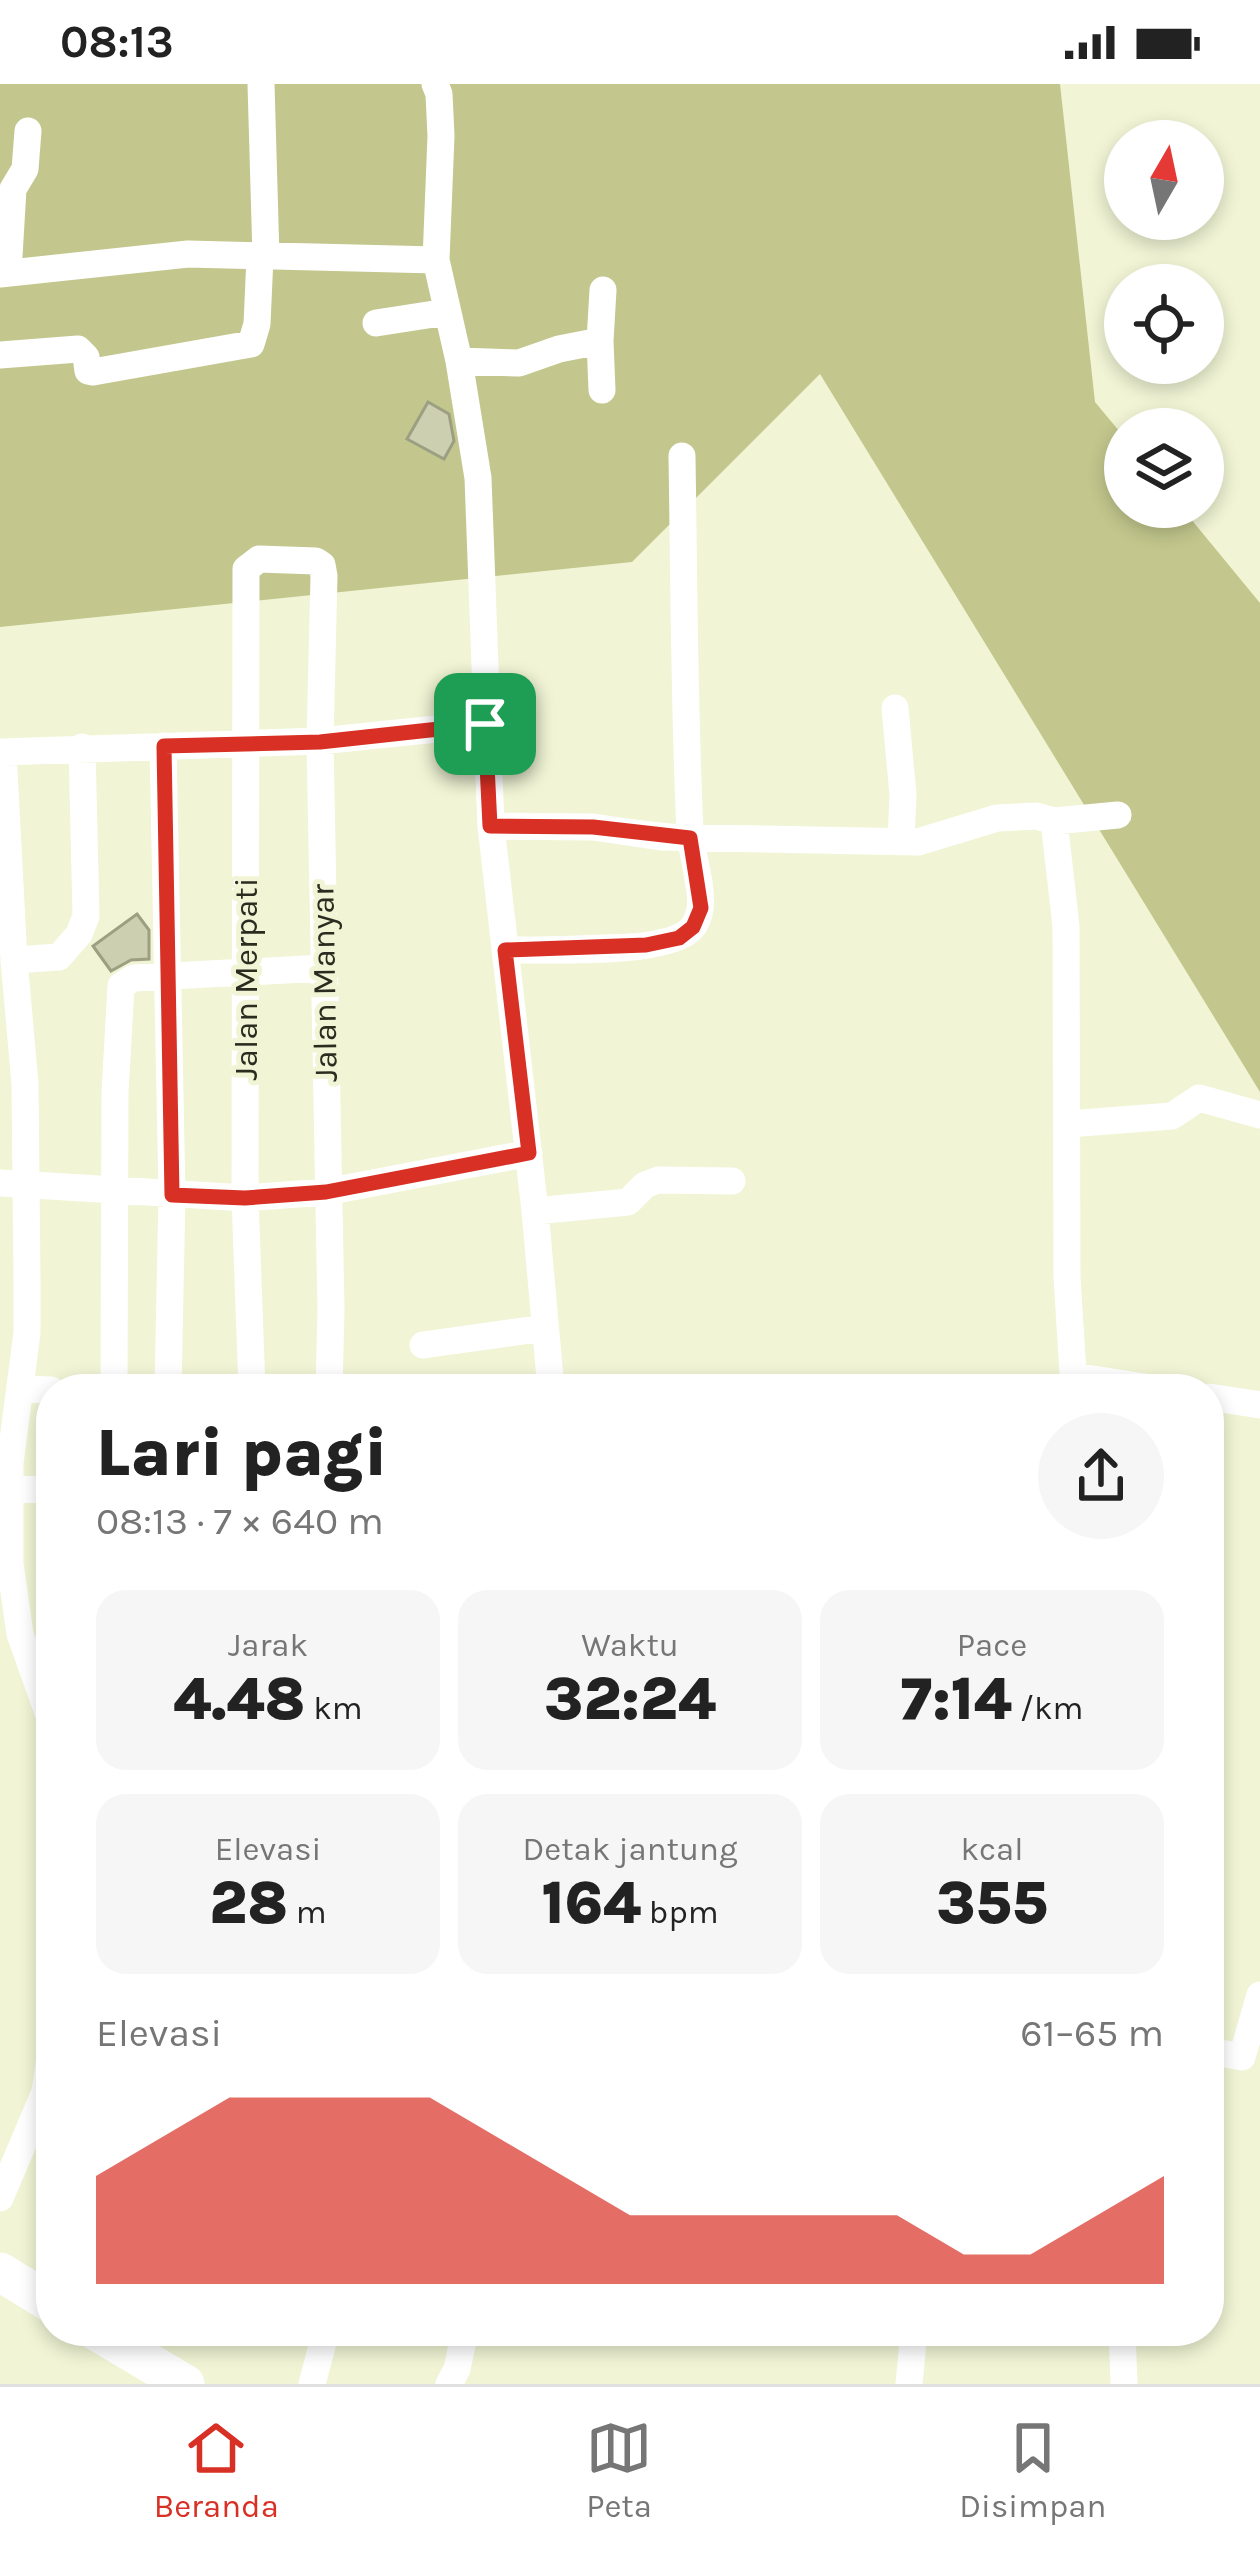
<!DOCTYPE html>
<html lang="id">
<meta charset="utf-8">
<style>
body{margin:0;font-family:Karla,sans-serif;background:#f6f6f6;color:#222;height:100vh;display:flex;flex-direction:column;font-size:45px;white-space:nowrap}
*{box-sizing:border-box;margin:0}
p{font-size:39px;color:#767676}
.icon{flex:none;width:66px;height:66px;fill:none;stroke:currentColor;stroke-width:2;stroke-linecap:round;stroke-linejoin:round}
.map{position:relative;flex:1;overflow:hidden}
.panel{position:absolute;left:36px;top:1290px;width:1188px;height:972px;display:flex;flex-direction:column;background:#fff;border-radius:48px;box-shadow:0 6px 18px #0003}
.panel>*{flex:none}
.needle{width:78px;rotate:9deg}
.controls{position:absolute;left:1104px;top:36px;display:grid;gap:24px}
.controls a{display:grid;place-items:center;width:120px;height:120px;border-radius:50%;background:#fff;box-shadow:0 6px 18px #0003;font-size:60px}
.pin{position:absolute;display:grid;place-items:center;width:102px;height:102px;color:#fff;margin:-51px;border-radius:24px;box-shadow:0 6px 18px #0006}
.round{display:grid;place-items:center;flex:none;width:126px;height:126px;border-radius:63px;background:#f6f6f6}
.head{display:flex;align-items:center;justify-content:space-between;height:204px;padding:0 60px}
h1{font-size:66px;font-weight:800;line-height:90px}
.stats{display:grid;grid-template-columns:repeat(3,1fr);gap:18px;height:204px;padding:12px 60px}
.stats div{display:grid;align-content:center;border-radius:30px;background:#f6f6f6;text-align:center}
.stats b{font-size:60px;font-weight:800}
.stats small{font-size:33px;font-weight:400}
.stats p{font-size:33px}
.chart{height:336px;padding:24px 60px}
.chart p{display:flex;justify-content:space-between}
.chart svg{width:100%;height:216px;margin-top:12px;fill:#d93025;opacity:.7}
.status{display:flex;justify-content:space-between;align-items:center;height:84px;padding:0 60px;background:#fff;direction:ltr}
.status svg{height:33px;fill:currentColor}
.tabs{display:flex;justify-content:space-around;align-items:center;height:168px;border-top:3px solid #e0e0e0;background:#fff;font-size:33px;color:#767676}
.tabs a{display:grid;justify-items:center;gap:6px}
.tabs .selected{color:#d93025}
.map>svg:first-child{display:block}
.green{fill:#c3c78d}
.building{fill:#cccfb0;stroke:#9d9f82;stroke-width:3}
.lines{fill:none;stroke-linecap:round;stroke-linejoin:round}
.minor{stroke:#fff;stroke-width:27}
.highway{stroke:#fff;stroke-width:39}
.route-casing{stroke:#fff;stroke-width:24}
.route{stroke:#d93025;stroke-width:15}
.labels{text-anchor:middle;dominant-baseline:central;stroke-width:10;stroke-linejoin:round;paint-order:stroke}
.street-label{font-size:33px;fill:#2b2c20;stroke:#f1f5d5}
</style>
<div class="status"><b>08:13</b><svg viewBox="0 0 49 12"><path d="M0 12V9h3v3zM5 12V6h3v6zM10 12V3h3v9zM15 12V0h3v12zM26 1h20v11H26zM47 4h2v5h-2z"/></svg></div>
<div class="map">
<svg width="1260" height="2300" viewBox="0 0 1260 2300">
<rect width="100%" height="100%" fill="#f1f5d5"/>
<path class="green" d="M 0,0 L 1060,0 L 1095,318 L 1125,354 L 1125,423 L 1181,423 L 1260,519 L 1260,1008 L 820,290 L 632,478 L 0,543 Z"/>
<path class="building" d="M 428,318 L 449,330 L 454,357 L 444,375 L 407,355 Z
M 137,830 L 149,846 L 149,875 L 131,876 L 111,887 L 93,862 Z"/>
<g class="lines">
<path class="minor" d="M 261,0 L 266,173
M 435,0 L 439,10 L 441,52 L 436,176 L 459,277 L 478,394 L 491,742 L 535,1127 L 551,1305
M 8,189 L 13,105 L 25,85 L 28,47
M 0,190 L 188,170 L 436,176
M 376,239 L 447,228
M 600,257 L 602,306
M 0,271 L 78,265 L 86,273 L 88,287 L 93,288 L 251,260 L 257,240 L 260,173
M 459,277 L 519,279 L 559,265 L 600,257 L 603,206
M 895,624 L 903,711 L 901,756
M 163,662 L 172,1111 L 168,1305
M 1054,737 L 1118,731
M 491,742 L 593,743 L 661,753 L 918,758 L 997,734 L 1036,732 L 1054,737 L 1066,842 L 1067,1194 L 1074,1305
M 505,866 C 543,865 669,872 692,844 C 712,820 691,775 690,747 C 684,622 684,497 682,372
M 14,876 L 59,873 L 79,850 L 86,832 L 82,663
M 1068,1040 L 1172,1032 L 1199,1014 L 1260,1031
M 0,1099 L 245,1114 L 326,1108 L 529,1069
M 535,1127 L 628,1118 L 645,1101 L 658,1096 L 732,1097
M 423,1261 L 544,1244
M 1074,1292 L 1157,1305
M 20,1305 L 51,1306
M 114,1305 L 115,1008 L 121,902 L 133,894 L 324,884
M 252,1305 L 245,1114 L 246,485 L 259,475 L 316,477 L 322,481 L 324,492 L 320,657 L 331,1226 L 329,1305
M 1209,1313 L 1260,1321
M 9,1405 L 51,1406
M 51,1637 L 20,1550 L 10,1480 L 10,1379 L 27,1249 L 27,1196 L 25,1000 L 14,876 L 3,668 L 320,657 L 485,640
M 1209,1967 L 1242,1973 L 1260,1911
M 0,2114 L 45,2008 L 51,1967
M 1122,2247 L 1124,2300
M 312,2300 L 326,2247
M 449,2300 L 457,2285 L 465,2247
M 909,2300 L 914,2247"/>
<path class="highway" d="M 0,2188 L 51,2219
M 96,2247 L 185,2300"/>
</g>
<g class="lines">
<g class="route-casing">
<path id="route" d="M 485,640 L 490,742 L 593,743 L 690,754 L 701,824 L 693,843 L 679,854 L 646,861 L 505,866 L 529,1069 L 326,1108 L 245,1114 L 172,1111 L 164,662 L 320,658 Z"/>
</g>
<use href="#route" class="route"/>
</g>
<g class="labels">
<g class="street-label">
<text transform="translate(246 895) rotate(-90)">Jalan Merpati</text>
<text transform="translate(324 899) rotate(-91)">Jalan Manyar</text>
</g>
</g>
</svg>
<div class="controls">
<a><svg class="needle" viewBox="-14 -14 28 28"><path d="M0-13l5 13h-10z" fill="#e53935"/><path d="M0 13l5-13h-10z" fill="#767676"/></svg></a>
<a><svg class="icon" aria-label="locate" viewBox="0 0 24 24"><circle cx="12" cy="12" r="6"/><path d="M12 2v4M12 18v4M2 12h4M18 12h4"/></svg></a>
<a><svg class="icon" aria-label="layers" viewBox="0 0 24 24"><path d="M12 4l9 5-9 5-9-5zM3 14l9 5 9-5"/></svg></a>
</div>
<div class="pin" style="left:485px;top:640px;background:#1e9e55"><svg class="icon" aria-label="arrive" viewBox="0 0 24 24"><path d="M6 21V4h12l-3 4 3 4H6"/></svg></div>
<section class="panel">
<div class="head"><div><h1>Lari pagi</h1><p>08:13 · 7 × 640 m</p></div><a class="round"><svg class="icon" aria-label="share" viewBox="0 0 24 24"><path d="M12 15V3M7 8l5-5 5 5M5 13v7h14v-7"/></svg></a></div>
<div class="stats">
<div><p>Jarak</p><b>4.48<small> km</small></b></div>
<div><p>Waktu</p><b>32:24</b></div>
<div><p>Pace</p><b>7:14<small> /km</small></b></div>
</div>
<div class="stats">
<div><p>Elevasi</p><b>28<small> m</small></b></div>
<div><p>Detak jantung</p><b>164<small> bpm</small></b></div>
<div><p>kcal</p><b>355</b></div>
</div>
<div class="chart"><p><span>Elevasi</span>61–65 m</p>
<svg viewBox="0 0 160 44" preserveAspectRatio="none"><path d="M0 44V22L10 14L20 6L30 6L40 6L50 6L60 14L70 22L80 30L90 30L100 30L110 30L120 30L130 38L140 38L150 30L160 22V44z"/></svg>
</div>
</section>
</div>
<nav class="tabs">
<a class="selected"><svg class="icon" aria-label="home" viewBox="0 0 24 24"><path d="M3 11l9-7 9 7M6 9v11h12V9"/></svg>Beranda</a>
<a><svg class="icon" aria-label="map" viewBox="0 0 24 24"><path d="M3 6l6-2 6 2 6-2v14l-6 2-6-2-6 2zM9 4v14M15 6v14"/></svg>Peta</a>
<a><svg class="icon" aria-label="saved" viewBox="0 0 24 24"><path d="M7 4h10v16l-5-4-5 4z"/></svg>Disimpan</a>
</nav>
